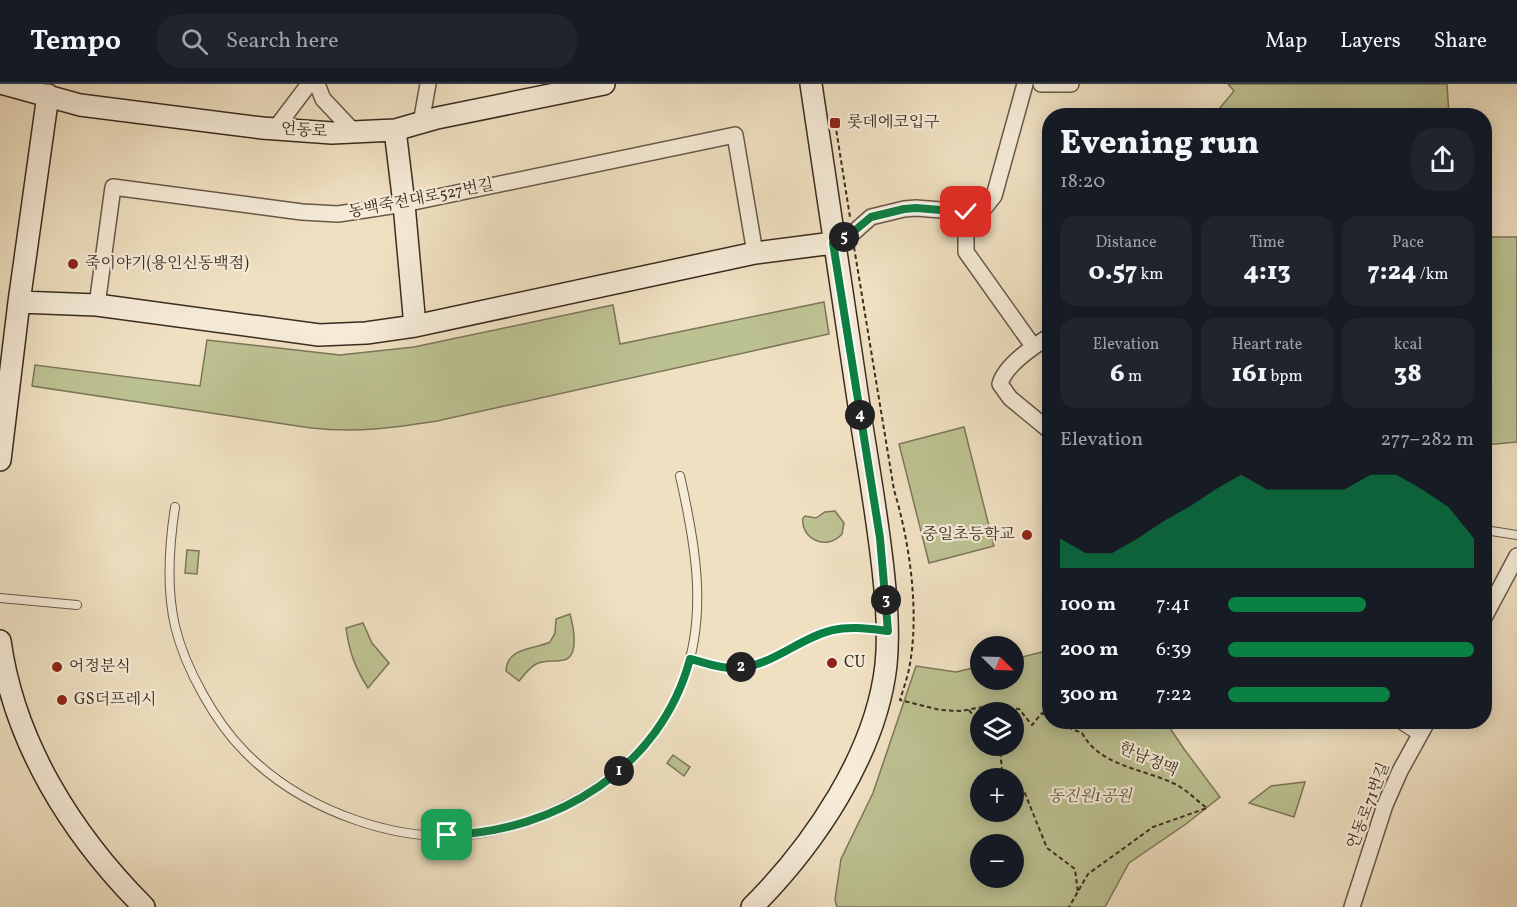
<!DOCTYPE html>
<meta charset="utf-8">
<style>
body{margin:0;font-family:Vollkorn,"Noto Serif KR",serif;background:#20242c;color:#f1f3f6;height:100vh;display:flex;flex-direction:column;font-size:22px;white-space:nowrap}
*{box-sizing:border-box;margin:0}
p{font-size:20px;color:#9ea1a6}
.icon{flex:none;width:33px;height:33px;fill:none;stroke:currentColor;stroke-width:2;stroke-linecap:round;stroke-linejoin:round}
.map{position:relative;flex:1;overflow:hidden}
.drawer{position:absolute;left:1042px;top:24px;width:450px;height:621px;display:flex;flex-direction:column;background:#171b24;border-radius:24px;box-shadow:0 3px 15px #0003}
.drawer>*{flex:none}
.needle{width:39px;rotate:113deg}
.buttons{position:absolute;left:970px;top:552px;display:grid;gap:12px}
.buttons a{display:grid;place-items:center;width:54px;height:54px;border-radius:50%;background:#171b24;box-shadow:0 3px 15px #0003;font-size:30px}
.pin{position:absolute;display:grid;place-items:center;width:51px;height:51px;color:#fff;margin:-26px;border-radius:12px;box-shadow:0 3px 9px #0006}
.km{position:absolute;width:30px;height:30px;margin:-15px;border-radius:50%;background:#222;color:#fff;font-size:16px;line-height:30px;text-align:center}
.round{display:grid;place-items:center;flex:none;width:63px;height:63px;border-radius:24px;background:#20242c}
.overview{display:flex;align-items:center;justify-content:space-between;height:102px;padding:0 18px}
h1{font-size:33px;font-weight:800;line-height:45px}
.metrics{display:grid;grid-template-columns:repeat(3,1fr);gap:9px;height:102px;padding:6px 18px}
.metrics div{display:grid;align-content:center;border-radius:15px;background:#20242c;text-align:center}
.metrics b{font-size:26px;font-weight:800}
.metrics small{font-size:16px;font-weight:400}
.metrics p{font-size:16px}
.chart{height:168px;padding:12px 18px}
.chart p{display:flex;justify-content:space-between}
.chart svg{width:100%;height:108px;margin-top:6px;fill:#0b8043;opacity:.7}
ul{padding:0 18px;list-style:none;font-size:20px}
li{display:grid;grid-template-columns:96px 72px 1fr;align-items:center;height:45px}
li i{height:15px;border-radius:8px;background:#0b8043}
header{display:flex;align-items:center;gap:36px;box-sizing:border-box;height:84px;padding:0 30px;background:#171b24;border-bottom:2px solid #363941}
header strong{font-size:28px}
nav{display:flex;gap:33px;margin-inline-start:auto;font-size:21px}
.search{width:420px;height:54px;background:#20242c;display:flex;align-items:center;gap:15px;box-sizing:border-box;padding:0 21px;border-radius:24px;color:#9ea1a6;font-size:22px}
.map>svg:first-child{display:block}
.green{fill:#bcc191;stroke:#7c7659;stroke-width:1.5;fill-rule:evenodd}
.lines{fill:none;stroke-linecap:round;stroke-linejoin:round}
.lane-casing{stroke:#685949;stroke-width:10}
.street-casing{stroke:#685949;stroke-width:18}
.secondary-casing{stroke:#3b2c21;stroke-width:24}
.path{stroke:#3b2c21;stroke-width:2;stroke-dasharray:4.5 3;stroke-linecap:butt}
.lane{stroke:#f5ebd7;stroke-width:8}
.street{stroke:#f5ebd7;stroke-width:15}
.secondary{stroke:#f5ebd7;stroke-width:21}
.route-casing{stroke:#fff;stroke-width:12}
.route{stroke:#0b8043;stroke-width:8}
.poi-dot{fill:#8f2418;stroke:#f5ebd7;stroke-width:2}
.labels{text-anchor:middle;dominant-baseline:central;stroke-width:4.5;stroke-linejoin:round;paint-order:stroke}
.poi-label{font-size:16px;fill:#3b2c21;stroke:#f5ebd7;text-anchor:start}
.street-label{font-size:16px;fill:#3b2c21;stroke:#f5ebd7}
.park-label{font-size:16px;font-style:italic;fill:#5b513d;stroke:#f5ebd7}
</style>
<header>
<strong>Tempo</strong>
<div class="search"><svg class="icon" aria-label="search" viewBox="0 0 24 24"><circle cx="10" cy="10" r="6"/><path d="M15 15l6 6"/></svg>Search here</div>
<nav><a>Map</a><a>Layers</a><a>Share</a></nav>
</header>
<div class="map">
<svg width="1517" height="823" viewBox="0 0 1517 823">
<rect width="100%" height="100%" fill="#efe0c1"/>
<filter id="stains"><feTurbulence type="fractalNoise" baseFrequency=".00333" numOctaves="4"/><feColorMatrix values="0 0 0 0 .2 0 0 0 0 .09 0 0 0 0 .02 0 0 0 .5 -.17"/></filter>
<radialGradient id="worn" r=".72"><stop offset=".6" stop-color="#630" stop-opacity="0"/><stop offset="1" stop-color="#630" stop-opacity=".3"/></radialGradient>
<path class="green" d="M 1228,0 L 1447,0 L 1449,31 L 1214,31 L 1234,7 Z
M 1485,153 L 1517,153 L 1517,358 L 1485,361 Z
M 824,218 L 829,250 L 437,337 C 393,344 356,349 311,344 L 32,302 L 35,281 L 200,302 L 207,256 L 340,271 L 414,263 L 613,221 L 620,260 Z
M 964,343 L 994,462 L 929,479 L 899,360 Z
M 835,427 L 844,439 L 842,450 C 826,468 800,454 803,434 L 805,432 L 816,434 L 825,428 Z
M 187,466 L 199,467 L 197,490 L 185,489 Z
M 570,530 C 573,541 580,572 564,576 C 554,578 545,576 536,580 C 529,584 524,591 519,597 L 506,587 C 507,563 533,566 550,558 L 555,549 L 556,535 Z
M 363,539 L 372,559 L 389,579 L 368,604 C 355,584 349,567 346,544 Z
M 1050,566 L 1050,638 L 1166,638 L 1184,665 L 1220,713 L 1186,740 L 1129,779 L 1105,823 L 837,823 L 835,816 L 841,775 L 873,709 L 916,582 L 956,588 L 981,582 L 981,596 L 1014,596 L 1014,575 ZM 981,628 L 1014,628 L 1014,662 L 981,662 ZM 981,694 L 1014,694 L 1014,728 L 981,728 ZM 981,760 L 1014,760 L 1014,794 L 981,794 Z
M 673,671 L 690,683 L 684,692 L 667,679 Z
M 1305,698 L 1294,733 L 1249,719 L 1271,702 Z"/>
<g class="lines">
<g class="lane-casing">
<path id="lane" d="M 175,423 C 169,462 166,503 175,542 C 185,584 215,638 245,668 C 303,727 402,763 483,749 C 517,743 547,731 577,715 C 627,687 664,649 684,594 C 708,529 695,458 680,392
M 1485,446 L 1517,451
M 0,514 L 77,521
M 690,575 C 704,578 720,585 735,584 C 773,582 799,553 835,546 C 851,542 869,545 886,547
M 1396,638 L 1419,653"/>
</g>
<g class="street-casing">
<path id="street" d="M 317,0 L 323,15 L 354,48
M 1025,0 L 994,112 L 982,127 L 966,128 L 966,168 L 1033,262
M 1041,0 L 1071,0
M 421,39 L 428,0
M 275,45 L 309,0
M 833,159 L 853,149 L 871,133 L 904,125 L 916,124 L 966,128
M 97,221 L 113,103 L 302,128 L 338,130 L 404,120 L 735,51 L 755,169
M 1050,252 C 1034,262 1005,281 1000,300 L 1010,314 L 1050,347
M 1485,532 L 1517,472
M 1352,823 L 1385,721 L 1400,687 L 1427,638"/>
</g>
<g class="secondary-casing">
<path id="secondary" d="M 4,0 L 80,21 L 262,44 L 332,49 L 395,46 L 437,34 L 604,0
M 395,46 L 404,120 L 415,242
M 19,218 L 97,221 L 319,251 L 366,249 L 415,242 L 755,169 L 833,159
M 0,376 L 19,218 L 48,11
M 0,557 C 14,659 72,751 144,823
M 752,823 C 814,761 876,670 886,581 C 889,552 887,523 884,495 C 879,443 870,393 862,342 C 844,228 827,114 811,0"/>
</g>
<path class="path" d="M 834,32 L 850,133
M 854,163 L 894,406 C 910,459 920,530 909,585 C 907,595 903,606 900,616 L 940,626 L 961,627 L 988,622 L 1019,625 L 1032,641 L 1042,629 L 1050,635
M 969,626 L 981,643
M 1054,638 L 1082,649 C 1100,683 1146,685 1177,701 C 1188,707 1197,717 1207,724 L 1153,743 L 1088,790 L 1069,823
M 997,662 L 1000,665 L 1002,686 L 1010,694
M 1014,698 L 1024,707 L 1047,764 L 1075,785 L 1078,809"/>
<use href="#lane" class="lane"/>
<use href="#street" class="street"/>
<use href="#secondary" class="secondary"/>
</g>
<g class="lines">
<g class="route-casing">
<path id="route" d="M 447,751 C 556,748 661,684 690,575 C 704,578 720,585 735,584 C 772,583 798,554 833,546 C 851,542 870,545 888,547 L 880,454 L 833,159 L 853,148 L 871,133 L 904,125 L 916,124 L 966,128"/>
</g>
<use href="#route" class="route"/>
</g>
<g class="poi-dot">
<rect x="829" y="33" width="12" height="12" rx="3"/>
<circle cx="73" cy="180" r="6"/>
<circle cx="1027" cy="451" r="6"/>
<circle cx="832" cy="579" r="6"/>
<circle cx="57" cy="583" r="6"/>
<circle cx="62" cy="616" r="6"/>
</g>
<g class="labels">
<g class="poi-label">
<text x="847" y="39">롯데에코입구</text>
<text x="85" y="180">죽이야기(용인신동백점)</text>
<text x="1015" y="451" text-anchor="end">중일초등학교</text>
<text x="844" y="579">CU</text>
<text x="69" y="583">어정분식</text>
<text x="74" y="616">GS더프레시</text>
</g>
<g class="street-label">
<text transform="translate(304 47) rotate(4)">언동로</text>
<text transform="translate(421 115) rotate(-11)">동백죽전대로527번길</text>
<text transform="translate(1148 676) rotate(23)">한남정맥</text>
<text transform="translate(1369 722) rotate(-69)">언동로71번길</text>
</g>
<g class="park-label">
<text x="1090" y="713">동진원1공원</text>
</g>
</g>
<rect width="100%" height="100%" filter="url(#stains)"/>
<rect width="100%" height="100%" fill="url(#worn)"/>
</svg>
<div class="buttons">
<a><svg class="needle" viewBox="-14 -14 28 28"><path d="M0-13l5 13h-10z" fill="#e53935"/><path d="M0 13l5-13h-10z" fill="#9ea1a6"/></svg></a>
<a><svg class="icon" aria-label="layers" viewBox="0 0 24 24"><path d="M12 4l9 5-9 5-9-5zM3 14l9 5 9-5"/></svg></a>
<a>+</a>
<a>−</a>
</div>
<div class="pin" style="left:447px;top:751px;background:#1e9e55"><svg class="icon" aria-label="arrive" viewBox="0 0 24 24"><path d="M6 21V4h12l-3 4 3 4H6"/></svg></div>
<div class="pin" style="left:966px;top:128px;background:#d93025"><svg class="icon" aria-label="check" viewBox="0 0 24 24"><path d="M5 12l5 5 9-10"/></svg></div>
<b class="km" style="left:619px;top:687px">1</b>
<b class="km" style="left:741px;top:583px">2</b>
<b class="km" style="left:886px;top:516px">3</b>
<b class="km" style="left:860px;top:331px">4</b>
<b class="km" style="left:844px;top:153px">5</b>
<section class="drawer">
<div class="overview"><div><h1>Evening run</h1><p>18:20</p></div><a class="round"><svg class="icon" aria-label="share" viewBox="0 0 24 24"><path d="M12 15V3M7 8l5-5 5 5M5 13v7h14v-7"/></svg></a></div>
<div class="metrics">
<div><p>Distance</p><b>0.57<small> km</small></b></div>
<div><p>Time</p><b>4:13</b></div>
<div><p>Pace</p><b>7:24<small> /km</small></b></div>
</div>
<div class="metrics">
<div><p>Elevation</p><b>6<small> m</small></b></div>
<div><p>Heart rate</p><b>161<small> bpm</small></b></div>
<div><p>kcal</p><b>38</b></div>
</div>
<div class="chart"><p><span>Elevation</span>277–282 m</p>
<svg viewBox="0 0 160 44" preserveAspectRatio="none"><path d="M0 44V32L10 38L20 38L30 32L40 25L50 19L60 12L70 6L80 12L90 12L100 12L110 12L120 6L130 6L140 12L150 19L160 32V44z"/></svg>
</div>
<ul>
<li><b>100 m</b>7:41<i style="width:56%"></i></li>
<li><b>200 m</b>6:39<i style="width:100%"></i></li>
<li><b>300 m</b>7:22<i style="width:66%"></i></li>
</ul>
</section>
</div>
